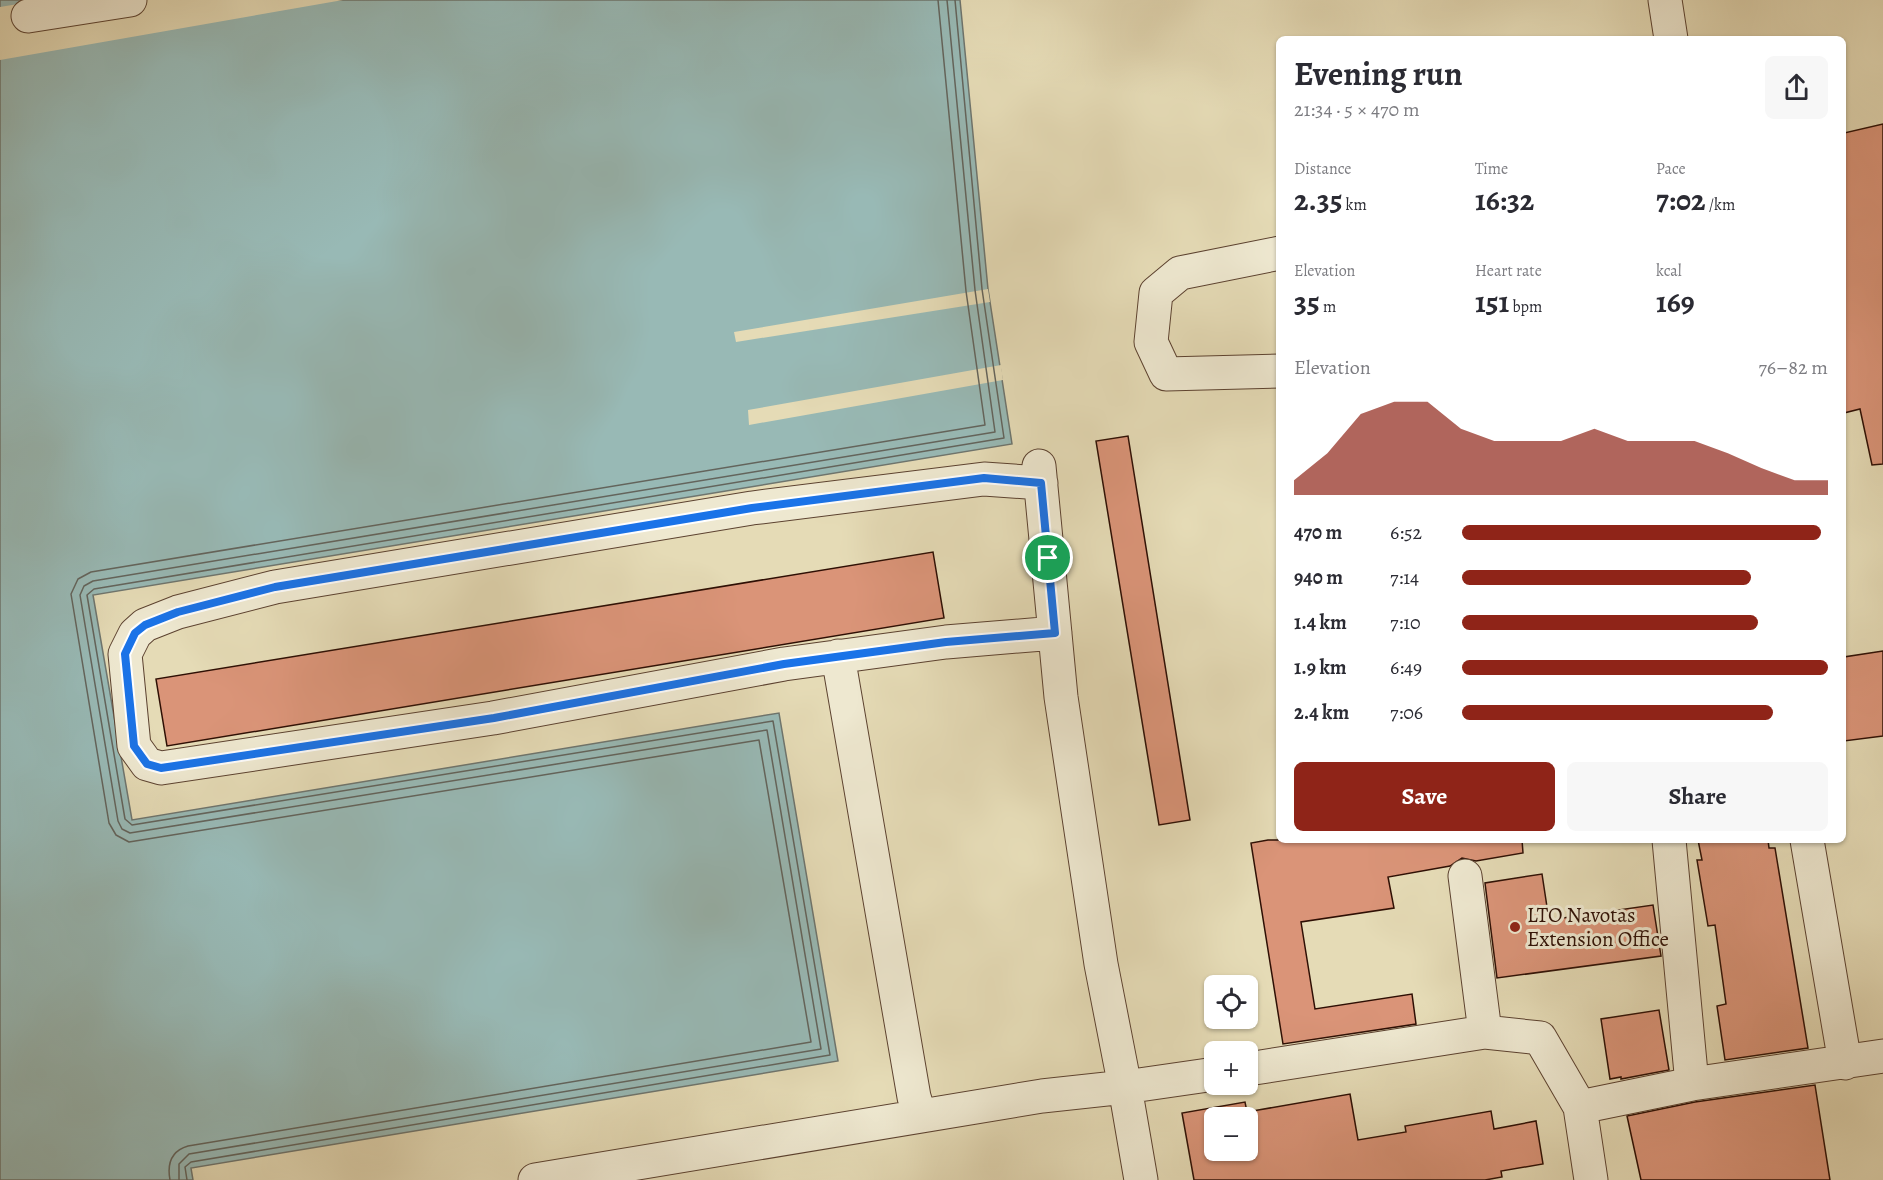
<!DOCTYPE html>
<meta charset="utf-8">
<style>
body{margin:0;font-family:Alegreya,serif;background:#f7f7f7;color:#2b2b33;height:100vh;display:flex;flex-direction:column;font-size:22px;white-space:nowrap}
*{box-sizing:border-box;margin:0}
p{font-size:20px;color:#7c7c81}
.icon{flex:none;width:33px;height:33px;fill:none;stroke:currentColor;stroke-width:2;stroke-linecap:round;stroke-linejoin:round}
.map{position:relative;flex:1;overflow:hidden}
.sheet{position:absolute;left:1276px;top:36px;width:570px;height:807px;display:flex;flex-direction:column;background:#fff;border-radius:9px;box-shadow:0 2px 4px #0004}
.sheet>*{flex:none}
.tools{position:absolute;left:1204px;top:975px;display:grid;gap:12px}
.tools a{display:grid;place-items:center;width:54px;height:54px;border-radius:9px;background:#fff;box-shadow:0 2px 4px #0004;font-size:30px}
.pin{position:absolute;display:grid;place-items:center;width:51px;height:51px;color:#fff;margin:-26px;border:3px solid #fff;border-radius:50%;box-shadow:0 2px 6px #0007}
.round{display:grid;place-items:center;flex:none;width:63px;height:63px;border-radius:9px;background:#f7f7f7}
.head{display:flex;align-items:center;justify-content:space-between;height:102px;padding:0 18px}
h1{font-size:33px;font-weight:600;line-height:45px}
.stats{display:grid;grid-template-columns:repeat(3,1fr);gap:9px;height:102px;padding:6px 18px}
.stats div{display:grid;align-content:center}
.stats b{font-size:30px;font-weight:600}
.stats small{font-size:16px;font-weight:400}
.stats p{font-size:16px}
.chart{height:168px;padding:12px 18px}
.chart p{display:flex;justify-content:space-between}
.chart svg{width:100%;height:108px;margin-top:6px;fill:#8f2418;opacity:.7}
.button{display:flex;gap:12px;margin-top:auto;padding:12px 18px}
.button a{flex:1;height:69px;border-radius:9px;background:#8f2418;color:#fff;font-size:24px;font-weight:600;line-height:69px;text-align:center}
.button a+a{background:#f7f7f7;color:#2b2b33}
ul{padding:0 18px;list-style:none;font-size:20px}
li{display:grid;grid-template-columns:96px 72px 1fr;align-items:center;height:45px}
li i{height:15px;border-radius:8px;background:#8f2418}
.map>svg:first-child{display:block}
.water{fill:#98b9b5;stroke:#6e756e;stroke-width:1.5}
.pier{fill:#e5dbb6}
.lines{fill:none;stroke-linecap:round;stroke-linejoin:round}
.shore{stroke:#63645c;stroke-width:1.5}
.building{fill:#da9478;stroke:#2e0f04;stroke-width:1.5;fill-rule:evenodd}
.minor-casing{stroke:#5c4230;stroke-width:35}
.minor{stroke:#eee8d0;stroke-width:33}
.route-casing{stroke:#fff;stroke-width:12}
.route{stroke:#1a73e8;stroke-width:8}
.poi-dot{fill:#8f2418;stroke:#eee8d0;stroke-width:2}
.labels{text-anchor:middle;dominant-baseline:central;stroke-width:6;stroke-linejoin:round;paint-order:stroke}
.poi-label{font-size:21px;fill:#2e0f04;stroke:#eee8d0;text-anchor:start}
</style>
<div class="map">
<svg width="1883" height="1180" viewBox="0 0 1883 1180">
<rect width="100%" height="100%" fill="#e5dbb6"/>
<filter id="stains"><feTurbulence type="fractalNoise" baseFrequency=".00333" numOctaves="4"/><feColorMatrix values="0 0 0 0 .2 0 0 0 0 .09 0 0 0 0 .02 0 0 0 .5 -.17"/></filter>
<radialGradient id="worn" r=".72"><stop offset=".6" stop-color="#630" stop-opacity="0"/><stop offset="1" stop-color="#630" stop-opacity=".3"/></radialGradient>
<path class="water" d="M 0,0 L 960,0 L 988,289 L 1012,444 L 93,595 L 132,820 L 779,713 L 838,1061 L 191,1168 L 193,1180 L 0,1180 Z"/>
<path class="pier" d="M 42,0 L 343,0 L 0,60 L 0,7 Z
M 988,289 L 990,302 L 736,342 L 734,332 Z
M 1001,365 L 1003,380 L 749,425 L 748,410 Z"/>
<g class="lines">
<path class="shore" d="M 170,1180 C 167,1164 171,1151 188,1146 L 811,1042 L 759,740 L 129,842 L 116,835 L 109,823 L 71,594 L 78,579 L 91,572 L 985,425 L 966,291 L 938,0
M 179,1180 L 179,1164 L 189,1154 L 821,1049 L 767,730 L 130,833 L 122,829 L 118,821 L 80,595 L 84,586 L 93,581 L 995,432 L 975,290 L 947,0
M 187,1180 L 185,1167 L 191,1162 L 830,1055 L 773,721 L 132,825 L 125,819 L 87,595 L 94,589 L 1004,438 L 982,289 L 955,0"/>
</g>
<path class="building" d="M 1883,124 L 1883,464 L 1872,465 L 1860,409 L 1844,413 L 1844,133 Z
M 1128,436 L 1190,820 L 1159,825 L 1096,441 Z
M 933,552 L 944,618 L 167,746 L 156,679 Z
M 1883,651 L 1883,736 L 1844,741 L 1844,657 Z
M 1268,840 L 1522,840 L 1523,853 L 1476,861 L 1462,858 L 1450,866 L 1388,877 L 1394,908 L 1301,922 L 1315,1009 L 1412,994 L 1416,1024 L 1283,1044 L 1251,843 Z
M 1698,840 L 1768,840 L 1769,848 L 1775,848 L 1808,1048 L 1725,1060 L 1717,1006 L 1726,1004 L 1715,925 L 1708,926 L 1697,860 L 1702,860 Z
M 1542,874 L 1549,920 L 1653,905 L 1661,956 L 1497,978 L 1485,883 Z
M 1659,1010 L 1669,1070 L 1621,1079 L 1621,1077 L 1610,1079 L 1601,1019 Z
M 1815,1085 L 1830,1180 L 1641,1180 L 1627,1116 L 1695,1102 Z
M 1350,1094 L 1358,1140 L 1406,1132 L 1405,1126 L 1491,1111 L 1494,1129 L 1536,1121 L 1543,1164 L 1501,1171 L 1502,1177 L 1485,1180 L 1194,1180 L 1182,1113 L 1245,1102 L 1247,1112 ZM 1215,1118 L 1248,1118 L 1248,1150 L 1215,1150 Z"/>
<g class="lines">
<g class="minor-casing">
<path id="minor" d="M 1665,0 L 1671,39
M 28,16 L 130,0
M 1280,253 L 1180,273 L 1156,293 L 1151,342 L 1166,374 L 1280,371
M 1039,466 L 1061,697 L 1101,964 L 1125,1087 L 1215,1074
M 1041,483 L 984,479 L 752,508 L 275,587 L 178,612 L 145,625 L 135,634 L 125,654 L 134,746 L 147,764 L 161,768 L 493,718 L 784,664 L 946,642 L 1055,633
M 838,656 L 914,1097 L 920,1116
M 1669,840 L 1692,1084
M 1807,840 L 1845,1063
M 1465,876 L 1485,1032
M 1248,1069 L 1485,1032 L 1540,1038 L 1580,1107 L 1591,1180
M 1580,1107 L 1692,1084 L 1883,1056
M 535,1180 L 1042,1096 L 1125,1087 L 1141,1180"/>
</g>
<use href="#minor" class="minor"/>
</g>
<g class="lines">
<g class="route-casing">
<path id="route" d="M 984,478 L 1041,483 L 1055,633 L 946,642 L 784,664 L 494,718 L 161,768 L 147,764 L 134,746 L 125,654 L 135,633 L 145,625 L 178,612 L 275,587 L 752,508 Z"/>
</g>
<use href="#route" class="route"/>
</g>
<circle class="poi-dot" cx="1515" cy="927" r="6"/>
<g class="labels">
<g class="poi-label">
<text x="1527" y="915">LTO Navotas<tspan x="1527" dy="24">Extension Office</tspan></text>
</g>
</g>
<rect width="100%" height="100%" filter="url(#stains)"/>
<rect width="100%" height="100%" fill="url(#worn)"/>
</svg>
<div class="tools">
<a><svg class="icon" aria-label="locate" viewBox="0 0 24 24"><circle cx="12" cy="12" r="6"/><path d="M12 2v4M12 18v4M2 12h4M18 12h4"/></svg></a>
<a>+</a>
<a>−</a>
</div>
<div class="pin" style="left:1048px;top:558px;background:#1e9e55"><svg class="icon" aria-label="arrive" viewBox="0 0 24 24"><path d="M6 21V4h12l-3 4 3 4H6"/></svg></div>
<section class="sheet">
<div class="head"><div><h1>Evening run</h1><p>21:34 · 5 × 470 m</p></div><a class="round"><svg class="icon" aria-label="share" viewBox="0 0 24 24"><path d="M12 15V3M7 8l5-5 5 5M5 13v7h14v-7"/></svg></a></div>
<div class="stats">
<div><p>Distance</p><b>2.35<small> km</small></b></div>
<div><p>Time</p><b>16:32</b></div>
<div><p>Pace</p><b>7:02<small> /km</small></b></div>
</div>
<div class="stats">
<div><p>Elevation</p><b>35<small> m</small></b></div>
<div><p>Heart rate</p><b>151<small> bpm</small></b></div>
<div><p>kcal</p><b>169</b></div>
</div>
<div class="chart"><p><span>Elevation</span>76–82 m</p>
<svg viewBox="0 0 160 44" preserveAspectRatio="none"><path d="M0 44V38L10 27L20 11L30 6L40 6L50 17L60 22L70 22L80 22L90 17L100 22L110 22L120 22L130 27L140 33L150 38L160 38V44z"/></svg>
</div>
<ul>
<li><b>470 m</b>6:52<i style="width:98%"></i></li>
<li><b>940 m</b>7:14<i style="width:79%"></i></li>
<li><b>1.4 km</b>7:10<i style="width:81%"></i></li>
<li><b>1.9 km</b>6:49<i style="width:100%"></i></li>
<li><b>2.4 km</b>7:06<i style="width:85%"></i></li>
</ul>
<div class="button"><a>Save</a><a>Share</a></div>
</section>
</div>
